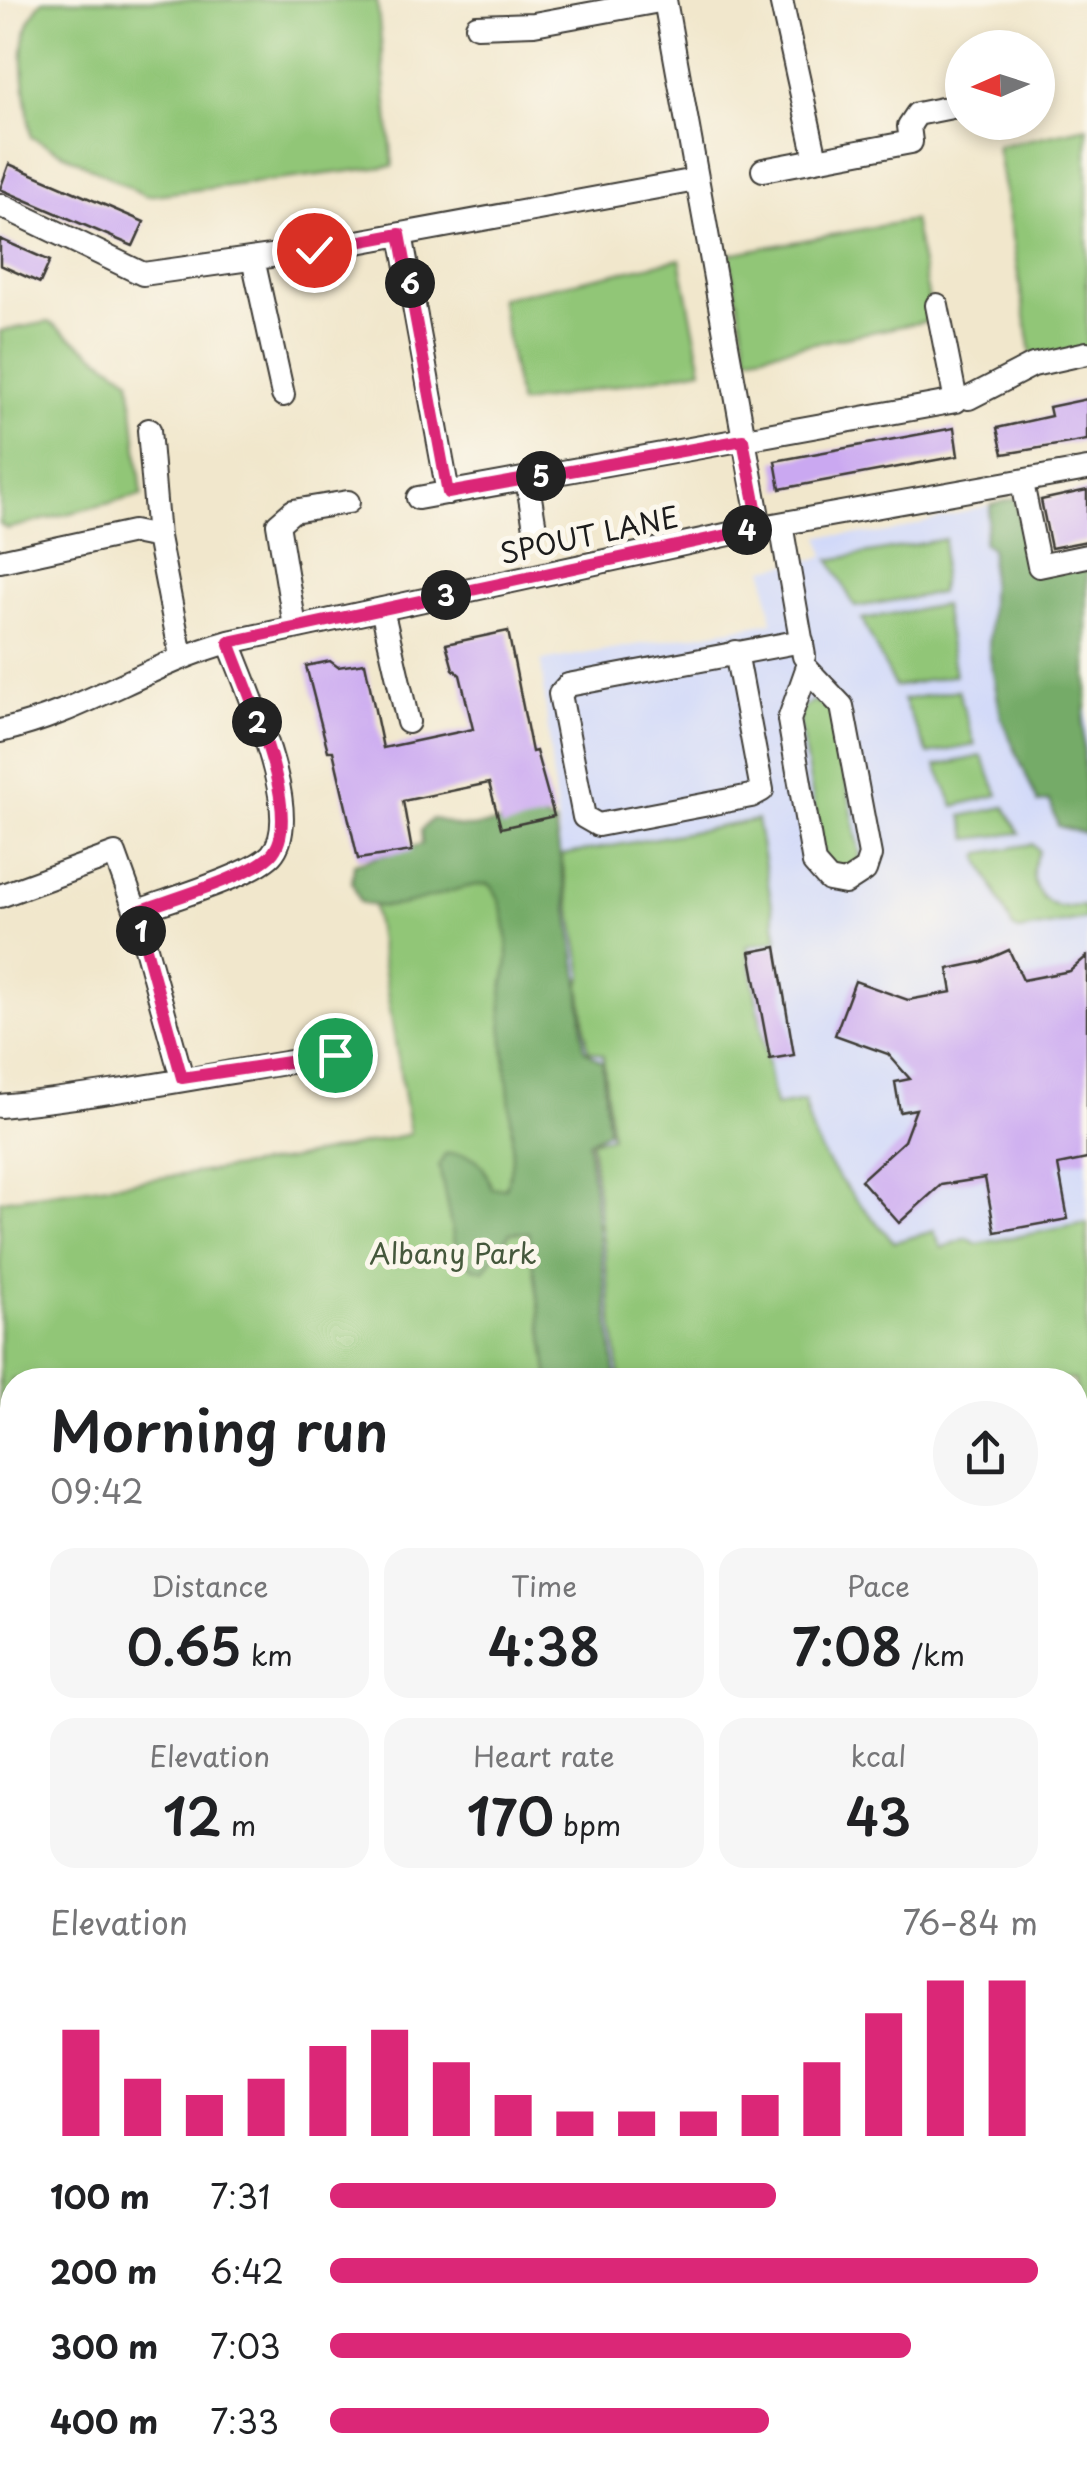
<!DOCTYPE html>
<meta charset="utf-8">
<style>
body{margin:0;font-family:"Playpen Sans",sans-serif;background:#f6f6f6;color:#202124;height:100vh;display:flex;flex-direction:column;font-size:38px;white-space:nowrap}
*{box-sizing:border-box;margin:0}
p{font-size:32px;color:#757577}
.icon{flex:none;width:55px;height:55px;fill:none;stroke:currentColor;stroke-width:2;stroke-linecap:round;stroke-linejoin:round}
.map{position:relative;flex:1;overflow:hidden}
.side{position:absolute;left:0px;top:1368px;width:1088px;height:1112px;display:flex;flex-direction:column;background:#fff;border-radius:40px 40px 0 0;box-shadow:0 5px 15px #0003}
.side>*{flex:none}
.needle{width:65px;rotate:267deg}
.tools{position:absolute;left:945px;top:30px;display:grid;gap:20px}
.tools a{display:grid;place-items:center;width:110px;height:110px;border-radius:50%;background:#fff;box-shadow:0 5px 15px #0003;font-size:50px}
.pin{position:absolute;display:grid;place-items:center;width:85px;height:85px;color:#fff;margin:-42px;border:5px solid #fff;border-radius:50%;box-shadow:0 2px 10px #0007}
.km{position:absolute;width:50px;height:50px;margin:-25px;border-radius:50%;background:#222;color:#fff;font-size:28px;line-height:50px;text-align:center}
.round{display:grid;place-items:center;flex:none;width:105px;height:105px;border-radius:52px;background:#f6f6f6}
.head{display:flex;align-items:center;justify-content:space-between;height:170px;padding:0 50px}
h1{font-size:55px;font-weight:600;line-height:75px}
.stats{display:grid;grid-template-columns:repeat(3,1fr);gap:15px;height:170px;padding:10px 50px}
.stats div{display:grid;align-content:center;border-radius:25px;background:#f6f6f6;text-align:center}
.stats b{font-size:50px;font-weight:600}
.stats small{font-size:28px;font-weight:400}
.stats p{font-size:28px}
.chart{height:280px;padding:20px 50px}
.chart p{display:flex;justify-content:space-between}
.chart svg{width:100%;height:180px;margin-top:10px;stroke:#db2777;stroke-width:6}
ul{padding:0 50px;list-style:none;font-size:32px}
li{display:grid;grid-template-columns:160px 120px 1fr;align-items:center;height:75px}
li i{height:25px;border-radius:12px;background:#db2777}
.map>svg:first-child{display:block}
.built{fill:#d1d9f9}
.green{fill:#91c677;stroke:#56714a;stroke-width:2.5}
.forest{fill:#74ab68;stroke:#486442;stroke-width:2.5}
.building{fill:#caa8f1}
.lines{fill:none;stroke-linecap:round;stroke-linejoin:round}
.minor-casing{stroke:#3c3a36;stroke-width:26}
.minor{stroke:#fff;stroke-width:22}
.route-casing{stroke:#fff;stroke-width:20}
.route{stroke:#db2777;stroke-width:12}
.labels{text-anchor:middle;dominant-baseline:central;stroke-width:10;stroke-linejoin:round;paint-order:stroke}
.street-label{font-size:28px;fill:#1c1c1c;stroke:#fbf7ec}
.park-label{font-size:28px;fill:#45583c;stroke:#fbf7ec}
</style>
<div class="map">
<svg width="1087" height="2478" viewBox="0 0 1087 2478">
<rect width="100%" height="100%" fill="#fbf7ec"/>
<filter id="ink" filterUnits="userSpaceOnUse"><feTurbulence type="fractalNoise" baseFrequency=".01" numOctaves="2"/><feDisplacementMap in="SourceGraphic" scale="20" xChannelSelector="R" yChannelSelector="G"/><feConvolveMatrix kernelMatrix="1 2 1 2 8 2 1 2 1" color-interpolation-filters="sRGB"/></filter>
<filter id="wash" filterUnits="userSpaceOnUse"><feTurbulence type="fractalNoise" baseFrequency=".0048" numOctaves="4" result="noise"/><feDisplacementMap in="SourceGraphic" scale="40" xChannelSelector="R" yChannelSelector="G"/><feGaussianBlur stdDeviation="2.25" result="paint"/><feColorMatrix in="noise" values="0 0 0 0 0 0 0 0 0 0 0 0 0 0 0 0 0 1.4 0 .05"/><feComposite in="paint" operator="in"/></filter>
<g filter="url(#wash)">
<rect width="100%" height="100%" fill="#f1e7cc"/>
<path class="built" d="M 1015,498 L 1031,573 L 1087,562 L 1087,1712 L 1075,1380 L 614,1380 L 541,661 L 772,622 L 764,569 L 825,557 L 820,536 L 887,533 Z"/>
<path class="green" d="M 44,0 L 377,0 L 393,166 L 146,196 L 31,137 C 27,93 9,33 44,0 Z
M 1087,127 L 1087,353 L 1033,365 L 997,146 Z
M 913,220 L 933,320 L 748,356 L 729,254 Z
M 680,259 L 702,369 L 519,404 L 500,298 Z
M 49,322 L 130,379 L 142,495 L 7,529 L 0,524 L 0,331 Z
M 945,539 L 940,593 L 855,607 L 830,560 Z
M 943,605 L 955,675 L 895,687 L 862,619 Z
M 958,690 L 975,745 L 928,754 L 903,700 Z
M 813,701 L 832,708 L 860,854 L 859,861 L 839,874 L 824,861 L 799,720 L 803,708 Z
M 982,756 L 998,795 L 954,806 L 936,766 Z
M 1005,807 L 1020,833 L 969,839 L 962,816 Z
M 757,820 L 778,940 L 747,946 L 775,1106 L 805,1101 C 811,1159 858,1200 894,1242 L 934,1231 L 941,1248 L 967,1238 L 977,1244 L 1087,1223 L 1087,1715 L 1075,1716 L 1075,1380 L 620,1380 L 591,1141 L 611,1136 L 603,1055 L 588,1050 L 580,985 L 583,975 L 561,855 Z
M 1032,844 L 1039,851 C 1027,874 1033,896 1058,907 L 1084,906 L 1087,919 L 1019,931 L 1013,928 L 979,858 L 981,853 Z
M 531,845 L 595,1380 L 12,1380 L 12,2468 L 610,2468 L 607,2472 L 489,2478 L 0,2476 L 0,1200 L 288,1160 L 410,1134 L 366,861 Z"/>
<path class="forest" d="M 1015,498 L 1031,573 L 1087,562 L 1087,700 L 1083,724 L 1087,834 L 1058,826 L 1050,801 L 1038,803 L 1001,717 L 989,651 L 991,548 L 983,543 L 991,505 Z
M 538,815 L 555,824 L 579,981 L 584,1049 L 602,1062 L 608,1131 L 588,1142 L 616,1380 L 549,1380 L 529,1232 L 510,1233 L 484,1271 L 471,1267 L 454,1241 L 439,1166 L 445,1154 C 477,1152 482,1160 492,1189 L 505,1188 C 524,1150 498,1046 502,996 C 502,983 508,970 508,957 C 508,936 504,898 489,884 C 447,885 401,918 360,902 L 352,882 L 354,864 L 422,844 L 421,830 L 432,819 C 443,819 454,828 464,827 C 490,827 512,818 538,815 Z
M 0,1413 L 12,1444 L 12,1642 L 0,1623 Z
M 0,1660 C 24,1692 10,1731 0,1767 Z
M 12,1959 L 12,2083 L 0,2093 L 0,1968 Z
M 0,2167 L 12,2175 L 12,2231 L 0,2224 Z"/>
<g id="blocks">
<path class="building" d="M 9,164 L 144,222 L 133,246 L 0,189 Z
M 0,239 L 50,261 L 40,283 L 0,265 Z
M 1087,399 L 1087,440 L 1003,454 L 997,428 L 1051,416 L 1049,407 Z
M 954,428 L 958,456 L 780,489 L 775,461 Z
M 1087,490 L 1087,541 L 1051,548 L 1041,500 Z
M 508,631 L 532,752 L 536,751 L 554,816 L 501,828 L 489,783 L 403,801 L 412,851 L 358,859 L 333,751 L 328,751 L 306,666 L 330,661 L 338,667 L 365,663 L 383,748 L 473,729 L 460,675 L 453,669 L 446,644 Z
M 776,947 L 794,1055 L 770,1059 L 750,952 Z
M 1009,950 L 1023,980 L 1070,971 L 1087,956 L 1087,1159 L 1058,1165 L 1068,1219 L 995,1232 L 985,1178 L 941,1185 L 899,1223 L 861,1180 L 904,1141 L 916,1109 L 900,1112 L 895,1082 L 910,1079 L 888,1054 L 835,1035 L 855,981 L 908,1000 L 952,992 L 948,969 L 982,962 Z"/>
</g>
</g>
<g filter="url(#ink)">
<use href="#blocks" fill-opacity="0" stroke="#3c3a36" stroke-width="2.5"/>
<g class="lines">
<g class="minor-casing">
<path id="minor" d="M 665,0 L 760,528
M 781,0 L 816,159
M 477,26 L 534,24 L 665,0
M 763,170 L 911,142 L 909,126 L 917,114 L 962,105
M 0,205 L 143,274 L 314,250 L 696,180
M 401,234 L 448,493
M 253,259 L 283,395
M 969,398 L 1033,365 L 1087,353
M 149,430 L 158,537
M 527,479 L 535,528
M 1022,483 L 1039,566 L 1087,556
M 418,498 L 956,401 L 937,305
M 781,524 L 804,656
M 0,561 L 133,532 L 158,537 L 181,656
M 382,609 L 408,722
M 295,627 L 278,524 L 293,511 L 348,502
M 736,652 L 762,790 L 751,796 L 598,825 L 584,817 L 560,694 L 568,685 L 802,641
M 807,669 L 842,706 L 870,855 L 865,870 L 845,883 L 829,880 L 814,863 L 789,720 Z
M 0,731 C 81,713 149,664 229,642 L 762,527 L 1087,469
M 0,896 L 115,854 L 136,912 L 182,1078
M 136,912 C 167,900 250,876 271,855 C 307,817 245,686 229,642
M 0,1106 C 114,1095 223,1072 335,1055
M 1078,1831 L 1081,1859 L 1087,1864
M 1075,2274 L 1087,2267
M 1075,2457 L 1087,2457
M 0,2469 L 12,2445
M 650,2478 L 651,2468
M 967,2478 L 971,2468"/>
</g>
<use href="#minor" class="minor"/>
</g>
</g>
<g class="lines" filter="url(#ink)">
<g class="route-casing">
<path id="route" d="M 314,250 L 400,234 L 448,493 L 743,440 L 760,528 L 229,642 C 244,686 307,818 271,855 C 249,877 168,900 136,912 L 182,1078 L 335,1055"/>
</g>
<use href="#route" class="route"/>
</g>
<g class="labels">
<g class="street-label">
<text transform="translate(589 534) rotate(-12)">SPOUT LANE</text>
</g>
<g class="park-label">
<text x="453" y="1252">Albany Park</text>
</g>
</g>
</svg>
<div class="tools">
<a><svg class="needle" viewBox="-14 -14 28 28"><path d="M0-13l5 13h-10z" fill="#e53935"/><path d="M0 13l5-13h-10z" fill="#757577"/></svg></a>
</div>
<div class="pin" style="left:335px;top:1055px;background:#1e9e55"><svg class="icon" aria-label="arrive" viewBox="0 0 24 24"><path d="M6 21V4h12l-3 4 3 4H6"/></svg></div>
<div class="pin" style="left:314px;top:250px;background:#d93025"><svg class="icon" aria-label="check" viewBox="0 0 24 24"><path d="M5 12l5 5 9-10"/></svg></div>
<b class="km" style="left:141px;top:931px">1</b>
<b class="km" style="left:257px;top:722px">2</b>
<b class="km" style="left:446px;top:595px">3</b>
<b class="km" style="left:747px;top:530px">4</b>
<b class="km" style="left:541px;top:476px">5</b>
<b class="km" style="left:410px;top:283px">6</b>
<section class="side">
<div class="head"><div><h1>Morning run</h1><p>09:42</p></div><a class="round"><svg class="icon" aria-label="share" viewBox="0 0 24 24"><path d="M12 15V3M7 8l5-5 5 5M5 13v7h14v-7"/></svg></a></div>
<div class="stats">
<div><p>Distance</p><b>0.65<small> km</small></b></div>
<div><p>Time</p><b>4:38</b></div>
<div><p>Pace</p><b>7:08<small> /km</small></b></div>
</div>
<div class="stats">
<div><p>Elevation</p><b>12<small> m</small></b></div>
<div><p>Heart rate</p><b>170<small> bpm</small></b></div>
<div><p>kcal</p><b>43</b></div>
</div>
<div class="chart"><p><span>Elevation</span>76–84 m</p>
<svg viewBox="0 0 160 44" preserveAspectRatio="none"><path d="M5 44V18M15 44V30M25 44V34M35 44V30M45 44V22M55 44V18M65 44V26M75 44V34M85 44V38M95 44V38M105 44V38M115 44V34M125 44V26M135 44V14M145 44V6M155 44V6"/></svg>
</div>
<ul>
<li><b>100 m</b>7:31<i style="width:63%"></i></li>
<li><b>200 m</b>6:42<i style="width:100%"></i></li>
<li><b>300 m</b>7:03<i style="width:82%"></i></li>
<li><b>400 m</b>7:33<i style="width:62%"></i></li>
</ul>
</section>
</div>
